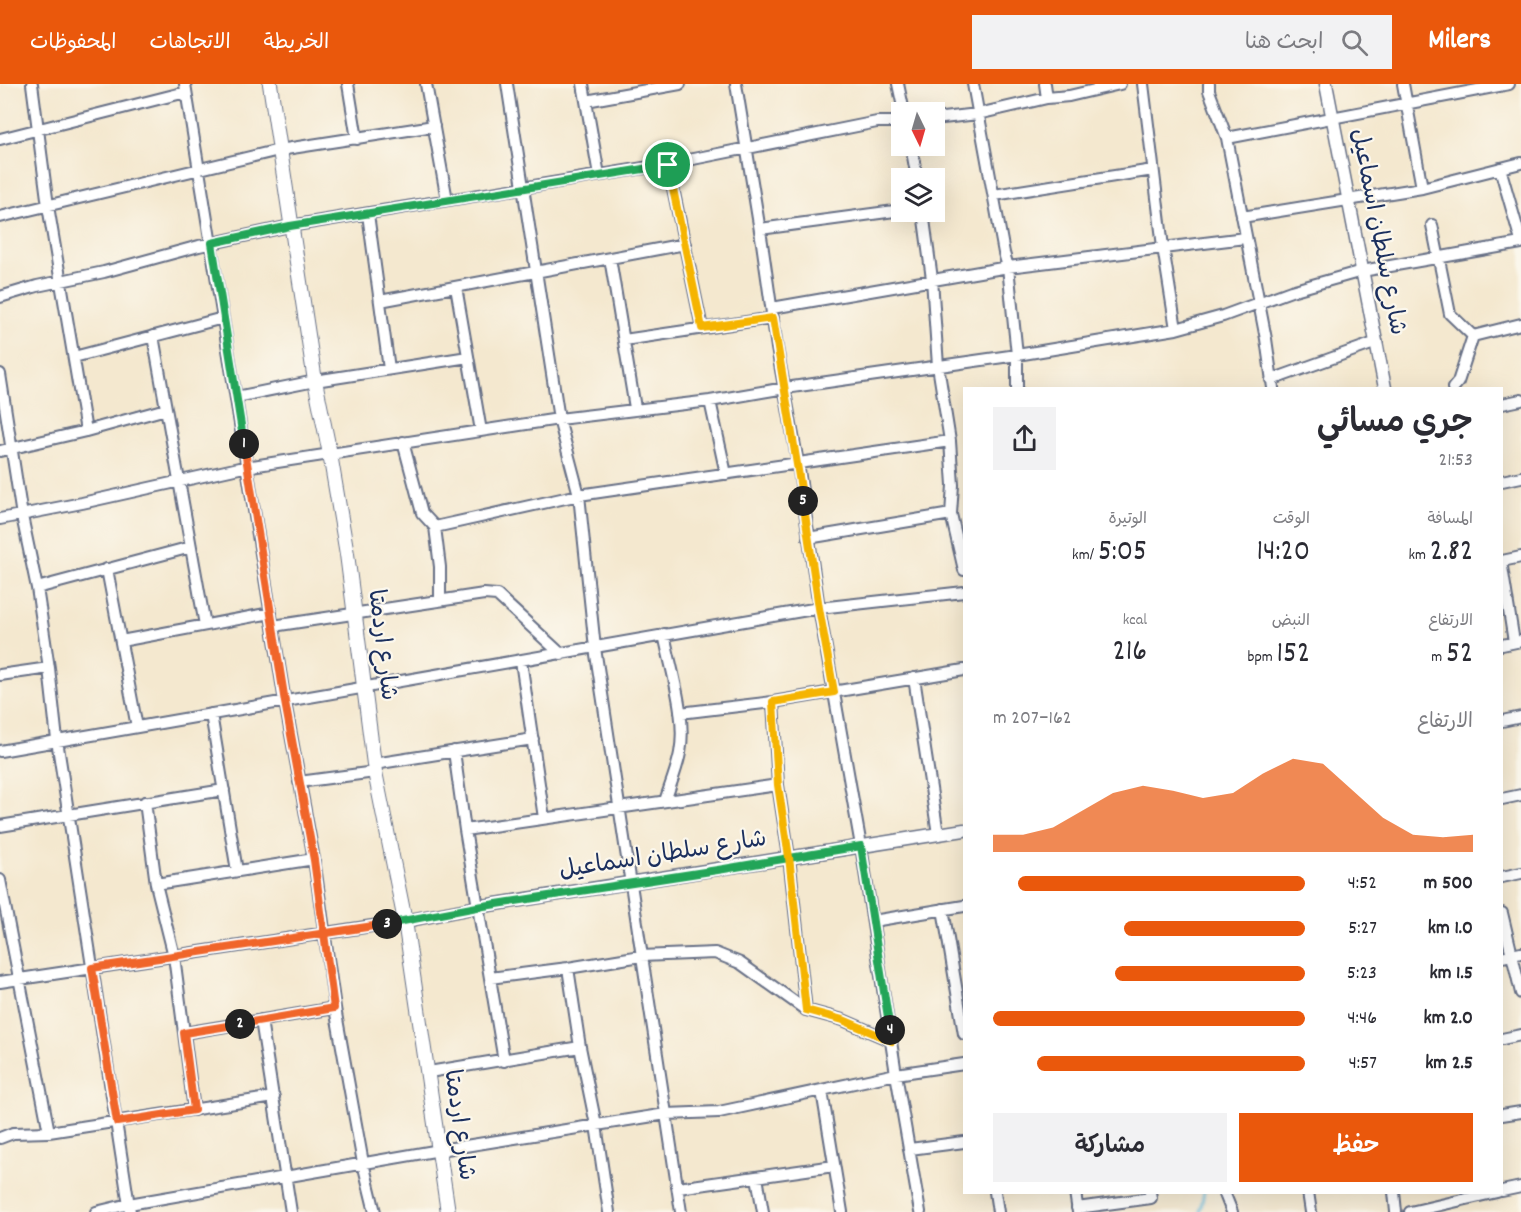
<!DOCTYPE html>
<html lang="ar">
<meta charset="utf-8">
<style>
body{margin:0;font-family:Dekko,"Playpen Sans Arabic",sans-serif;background:#f2f2f3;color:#2b2b33;direction:rtl;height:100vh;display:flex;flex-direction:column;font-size:22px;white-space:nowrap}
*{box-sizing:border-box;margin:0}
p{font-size:20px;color:#7c7c81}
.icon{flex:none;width:33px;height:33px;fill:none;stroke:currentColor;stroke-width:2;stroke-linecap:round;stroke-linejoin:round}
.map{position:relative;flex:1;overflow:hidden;direction:ltr}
.drawer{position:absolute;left:963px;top:303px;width:540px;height:807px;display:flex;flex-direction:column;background:#fff;border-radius:0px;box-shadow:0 6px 24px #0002;direction:rtl}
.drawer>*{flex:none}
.needle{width:39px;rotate:175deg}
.fabs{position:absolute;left:891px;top:18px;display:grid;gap:12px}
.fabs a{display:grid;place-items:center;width:54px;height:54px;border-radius:0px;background:#fff;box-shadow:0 6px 24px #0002;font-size:30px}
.pin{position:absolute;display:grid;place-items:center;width:51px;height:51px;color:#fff;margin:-26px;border:3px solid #fff;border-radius:50%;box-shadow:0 2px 6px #0007}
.km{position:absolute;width:30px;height:30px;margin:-15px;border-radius:50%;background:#222;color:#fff;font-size:16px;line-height:30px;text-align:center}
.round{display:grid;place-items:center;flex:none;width:63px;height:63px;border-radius:0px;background:#f2f2f3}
.overview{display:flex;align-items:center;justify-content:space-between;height:102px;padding:0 30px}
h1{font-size:33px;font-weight:600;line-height:45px}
.metrics{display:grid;grid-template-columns:repeat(3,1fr);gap:9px;height:102px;padding:6px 30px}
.metrics div{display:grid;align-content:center}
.metrics b{font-size:30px;font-weight:600}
.metrics small{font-size:16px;font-weight:400}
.metrics p{font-size:16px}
.chart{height:168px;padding:12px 30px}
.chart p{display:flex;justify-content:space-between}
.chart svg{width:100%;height:108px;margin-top:6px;fill:#ea580c;opacity:.7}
.action{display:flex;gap:12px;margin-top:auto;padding:12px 30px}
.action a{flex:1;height:69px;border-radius:0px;background:#ea580c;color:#fff;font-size:24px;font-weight:600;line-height:69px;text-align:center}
.action a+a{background:#f2f2f3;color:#2b2b33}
ul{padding:0 30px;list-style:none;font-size:20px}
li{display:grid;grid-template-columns:96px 72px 1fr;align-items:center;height:45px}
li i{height:15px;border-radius:8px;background:#ea580c}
header{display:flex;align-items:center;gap:36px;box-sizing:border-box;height:84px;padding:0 30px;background:#ea580c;color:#fff}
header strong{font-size:28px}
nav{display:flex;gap:33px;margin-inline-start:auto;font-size:21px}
.search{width:420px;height:54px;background:#f2f2f3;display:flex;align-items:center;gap:15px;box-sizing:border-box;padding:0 21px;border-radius:0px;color:#7c7c81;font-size:22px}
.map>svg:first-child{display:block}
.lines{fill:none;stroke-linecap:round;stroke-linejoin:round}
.stream{stroke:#60bbde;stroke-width:3}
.minor-casing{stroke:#677086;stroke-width:14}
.tertiary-casing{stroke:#677086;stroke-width:15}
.secondary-casing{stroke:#677086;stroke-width:16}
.minor{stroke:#fff;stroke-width:10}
.tertiary{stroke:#fff;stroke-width:12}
.secondary{stroke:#fff;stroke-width:14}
.split-1-casing{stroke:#fff;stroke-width:12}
.split-2-casing{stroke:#fff;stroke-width:12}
.split-3-casing{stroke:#fff;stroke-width:12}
.split-4-casing{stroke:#fff;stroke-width:12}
.split-5-casing{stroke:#fff;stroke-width:12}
.split-6-casing{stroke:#fff;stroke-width:12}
.split-1{stroke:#22a559;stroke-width:8}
.split-2{stroke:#f0652b;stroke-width:8}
.split-3{stroke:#f0652b;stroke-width:8}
.split-4{stroke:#22a559;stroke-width:8}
.split-5{stroke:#f5b400;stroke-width:8}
.split-6{stroke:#f5b400;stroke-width:8}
.labels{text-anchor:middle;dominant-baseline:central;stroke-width:4.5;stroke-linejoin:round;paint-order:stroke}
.street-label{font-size:24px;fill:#1b2f5e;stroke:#fbf7ec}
</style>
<header>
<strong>Milers</strong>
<div class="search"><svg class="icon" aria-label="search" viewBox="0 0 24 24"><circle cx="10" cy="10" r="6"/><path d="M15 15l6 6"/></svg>ابحث هنا</div>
<nav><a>الخريطة</a><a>الاتجاهات</a><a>المحفوظات</a></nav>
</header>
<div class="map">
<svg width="1521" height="1128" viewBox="0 0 1521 1128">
<rect width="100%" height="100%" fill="#fbf7ec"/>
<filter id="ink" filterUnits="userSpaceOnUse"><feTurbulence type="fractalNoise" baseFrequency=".0167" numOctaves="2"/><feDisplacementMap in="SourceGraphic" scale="12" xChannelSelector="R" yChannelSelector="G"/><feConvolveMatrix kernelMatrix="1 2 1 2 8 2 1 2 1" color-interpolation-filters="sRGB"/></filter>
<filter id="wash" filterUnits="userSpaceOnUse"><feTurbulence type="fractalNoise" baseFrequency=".008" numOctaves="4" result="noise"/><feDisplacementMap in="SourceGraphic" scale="24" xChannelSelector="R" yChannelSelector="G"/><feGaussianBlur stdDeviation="1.35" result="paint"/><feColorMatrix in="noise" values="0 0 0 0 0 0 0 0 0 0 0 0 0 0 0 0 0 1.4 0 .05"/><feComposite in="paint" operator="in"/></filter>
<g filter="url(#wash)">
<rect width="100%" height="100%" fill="#f4e8cf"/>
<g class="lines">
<path class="stream" d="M 1200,1128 L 1204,1108"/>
</g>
</g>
<g filter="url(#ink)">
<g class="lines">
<g class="minor-casing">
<path id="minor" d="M 32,0 L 48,122 L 86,347
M 185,0 L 285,618 L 314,775 L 335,924 L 363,1079 L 375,1128
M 348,0 L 357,55
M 426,0 L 447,116
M 507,0 L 559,335 L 579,411 L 595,564 L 681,1128
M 583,0 L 599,91
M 736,0 L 762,159 L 777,264 L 798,379 L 819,524 L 861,762 L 896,990 L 920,1128
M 898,0 L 904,28
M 973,0 L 1004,169 L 1008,183 L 1017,271 L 1017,304
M 1045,0 L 1047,14
M 1143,0 L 1163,163 L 1176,245
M 1209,0 L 1209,7 L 1227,54 L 1266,255 L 1273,304
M 1403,0 L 1422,104
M 586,17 L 680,0
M 934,35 L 978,30 L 1047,14 L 1069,12 L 1120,0
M 1227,54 L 1509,0
M 0,55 L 186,8
M 911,62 L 917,94
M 668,80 L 702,244
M 1500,84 L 1521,157
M 994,111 L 1153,86
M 923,128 L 932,195 L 938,282 L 950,357 L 953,401 L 951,430 L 964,486
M 368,130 L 389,285
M 0,133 L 279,66 L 434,42
M 1242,133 L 1422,104 L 1521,79
M 1432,141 L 1450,230 L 1473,252 L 1458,298 L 1453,304
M 760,145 L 902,126
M 610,174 L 635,324
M 456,203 L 481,347
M 0,213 L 37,202 L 104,188 L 199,162 L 290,142 L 668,80 L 877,38 L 902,38
M 380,217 L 685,160
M 772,224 L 1008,183 L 1245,154
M 153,252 L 205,541
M 1473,252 L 1521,240
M 624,256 L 773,234
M 74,273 L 223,234
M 0,290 L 22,432 L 37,504 L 49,584 L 57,656 L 130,1128
M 1271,296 L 1377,258
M 236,313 L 315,297 L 468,273
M 710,317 L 726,390
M 1502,320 L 1521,316
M 403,358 L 422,429 L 435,443 L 440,483 L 440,515
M 0,367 L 86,347 L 166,325
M 1502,397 L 1521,393
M 0,435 L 82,419 L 239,384 L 559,335 L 710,317 L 785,304 L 1017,271 L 1176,245 L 1223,232 L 1291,207 L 1362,187 L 1521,159
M 435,443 L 579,411 L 950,357
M 808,454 L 951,430
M 1502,477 L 1521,473
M 1502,483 L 1514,558
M 107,485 L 137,643
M 37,504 L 191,463
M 273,542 L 484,510 L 497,511 L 561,570
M 664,550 C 671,586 687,633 680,669 C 677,685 670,702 665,717
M 121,557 L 271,529
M 1502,561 L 1521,557
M 521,577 L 544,734
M 0,591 L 49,584
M 914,594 L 938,750
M 773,618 L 778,701 L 789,773 L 806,926
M 680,629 L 773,618 L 964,586
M 211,630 L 237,787
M 1502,637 L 1521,633
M 0,667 L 819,524 L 964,508
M 454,667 L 465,746 L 504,977
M 374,680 L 533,655
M 299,698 L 375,688
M 1502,715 L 1521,711
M 145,718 L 156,800 L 174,872 L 194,1026
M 0,742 L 224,706
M 465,746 L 778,701
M 1502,793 L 1521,789
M 0,796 L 49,1048
M 156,800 L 314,775
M 943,825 L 964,950
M 1502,829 L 1521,909
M 873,837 L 964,822
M 1502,873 L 1521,869
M 568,884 L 580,963 L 596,1041 L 609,1128
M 490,894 L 568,884 L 641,872 L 715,869 L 740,879 L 806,926 L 843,936 L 892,957
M 0,898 L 405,837
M 261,936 L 291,1128
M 184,949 L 335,924
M 1502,955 L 1521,951
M 429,988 L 580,963
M 822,1007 L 842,1128
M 1502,1031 L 1521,1028
M 0,1054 L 13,1049 L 49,1048 L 274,1013
M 910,1065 L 964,1058
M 757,1093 L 763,1128
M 678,1104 L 834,1082
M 1502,1107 L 1521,1103
M 995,1108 L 998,1128
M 1075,1108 L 1078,1128
M 1224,1108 L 1232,1128
M 1308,1108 L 1311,1128
M 1394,1108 L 1396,1128
M 1077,1124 L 1151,1114 L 1150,1108
M 96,1128 L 129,1120 L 440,1066 L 666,1030 L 719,1028 L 896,990 L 964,980
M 1410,1128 L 1497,1108"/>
</g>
<g class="tertiary-casing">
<path id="tertiary" d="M 1326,0 L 1385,304
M 405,837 L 477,823 L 964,746"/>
</g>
<g class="secondary-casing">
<path id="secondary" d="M 270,0 L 315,297 L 330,370 L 347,470 L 375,688 L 405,837 L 448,1128"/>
</g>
<use href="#minor" class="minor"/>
<use href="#tertiary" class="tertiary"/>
<use href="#secondary" class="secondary"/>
</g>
</g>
<g class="lines" filter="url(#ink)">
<g class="split-1-casing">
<path id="split-1" d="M 244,360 L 212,159 L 290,142 L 668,81"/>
</g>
<g class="split-2-casing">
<path id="split-2" d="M 240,940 L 334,924 L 314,776 L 285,618 L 244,360"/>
</g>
<g class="split-3-casing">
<path id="split-3" d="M 240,940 L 184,949 L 194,1026 L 117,1038 L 92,884 L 387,840"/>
</g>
<g class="split-4-casing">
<path id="split-4" d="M 387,840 L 477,823 L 724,785 L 861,762 L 890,946"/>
</g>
<g class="split-5-casing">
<path id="split-5" d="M 803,417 L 819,524 L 834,608 L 773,618 L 778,701 L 789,773 L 806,926 L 843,936 L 892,957 L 890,946"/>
</g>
<g class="split-6-casing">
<path id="split-6" d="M 668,81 L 702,244 L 773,234 L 803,417"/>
</g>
<use href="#split-1" class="split-1"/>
<use href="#split-2" class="split-2"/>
<use href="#split-3" class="split-3"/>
<use href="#split-4" class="split-4"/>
<use href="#split-5" class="split-5"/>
<use href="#split-6" class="split-6"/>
</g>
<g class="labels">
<g class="street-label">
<text transform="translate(1377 148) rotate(79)">شارع سلطان اسماعيل</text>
<text transform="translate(381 561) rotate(83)">شارع اردمتا</text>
<text transform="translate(663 772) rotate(-9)">شارع سلطان اسماعيل</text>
<text transform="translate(458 1041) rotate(82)">شارع اردمتا</text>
</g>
</g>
</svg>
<div class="fabs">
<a><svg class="needle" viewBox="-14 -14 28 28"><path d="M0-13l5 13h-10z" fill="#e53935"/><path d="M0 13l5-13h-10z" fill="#7c7c81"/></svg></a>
<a><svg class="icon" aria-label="layers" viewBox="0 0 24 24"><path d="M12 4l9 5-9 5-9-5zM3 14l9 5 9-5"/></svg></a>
</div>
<div class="pin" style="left:668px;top:81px;background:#1e9e55"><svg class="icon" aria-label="arrive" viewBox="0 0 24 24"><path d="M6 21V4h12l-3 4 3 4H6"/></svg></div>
<b class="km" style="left:244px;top:360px">1</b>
<b class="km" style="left:240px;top:940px">2</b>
<b class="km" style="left:387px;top:840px">3</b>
<b class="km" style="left:890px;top:946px">4</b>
<b class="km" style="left:803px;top:417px">5</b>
<section class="drawer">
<div class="overview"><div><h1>جري مسائي</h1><p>21:53</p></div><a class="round"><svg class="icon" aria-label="share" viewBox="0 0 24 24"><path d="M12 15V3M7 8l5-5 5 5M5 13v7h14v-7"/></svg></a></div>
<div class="metrics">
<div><p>المسافة</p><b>2.82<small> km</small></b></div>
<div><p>الوقت</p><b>14:20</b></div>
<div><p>الوتيرة</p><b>5:05<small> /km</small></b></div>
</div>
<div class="metrics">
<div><p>الارتفاع</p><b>52<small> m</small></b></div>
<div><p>النبض</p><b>152<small> bpm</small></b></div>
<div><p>kcal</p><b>216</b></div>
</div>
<div class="chart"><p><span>الارتفاع</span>162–207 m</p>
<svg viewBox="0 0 160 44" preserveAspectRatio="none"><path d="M0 44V37L10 37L20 34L30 27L40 20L50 17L60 19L70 22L80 20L90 12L100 6L110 8L120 19L130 30L140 37L150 38L160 37V44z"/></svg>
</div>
<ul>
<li><b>500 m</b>4:52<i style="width:92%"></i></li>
<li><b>1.0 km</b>5:27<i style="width:58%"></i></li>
<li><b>1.5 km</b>5:23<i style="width:61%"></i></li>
<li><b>2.0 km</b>4:46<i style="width:100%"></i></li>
<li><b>2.5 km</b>4:57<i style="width:86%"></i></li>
</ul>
<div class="action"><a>حفظ</a><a>مشاركة</a></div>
</section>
</div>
